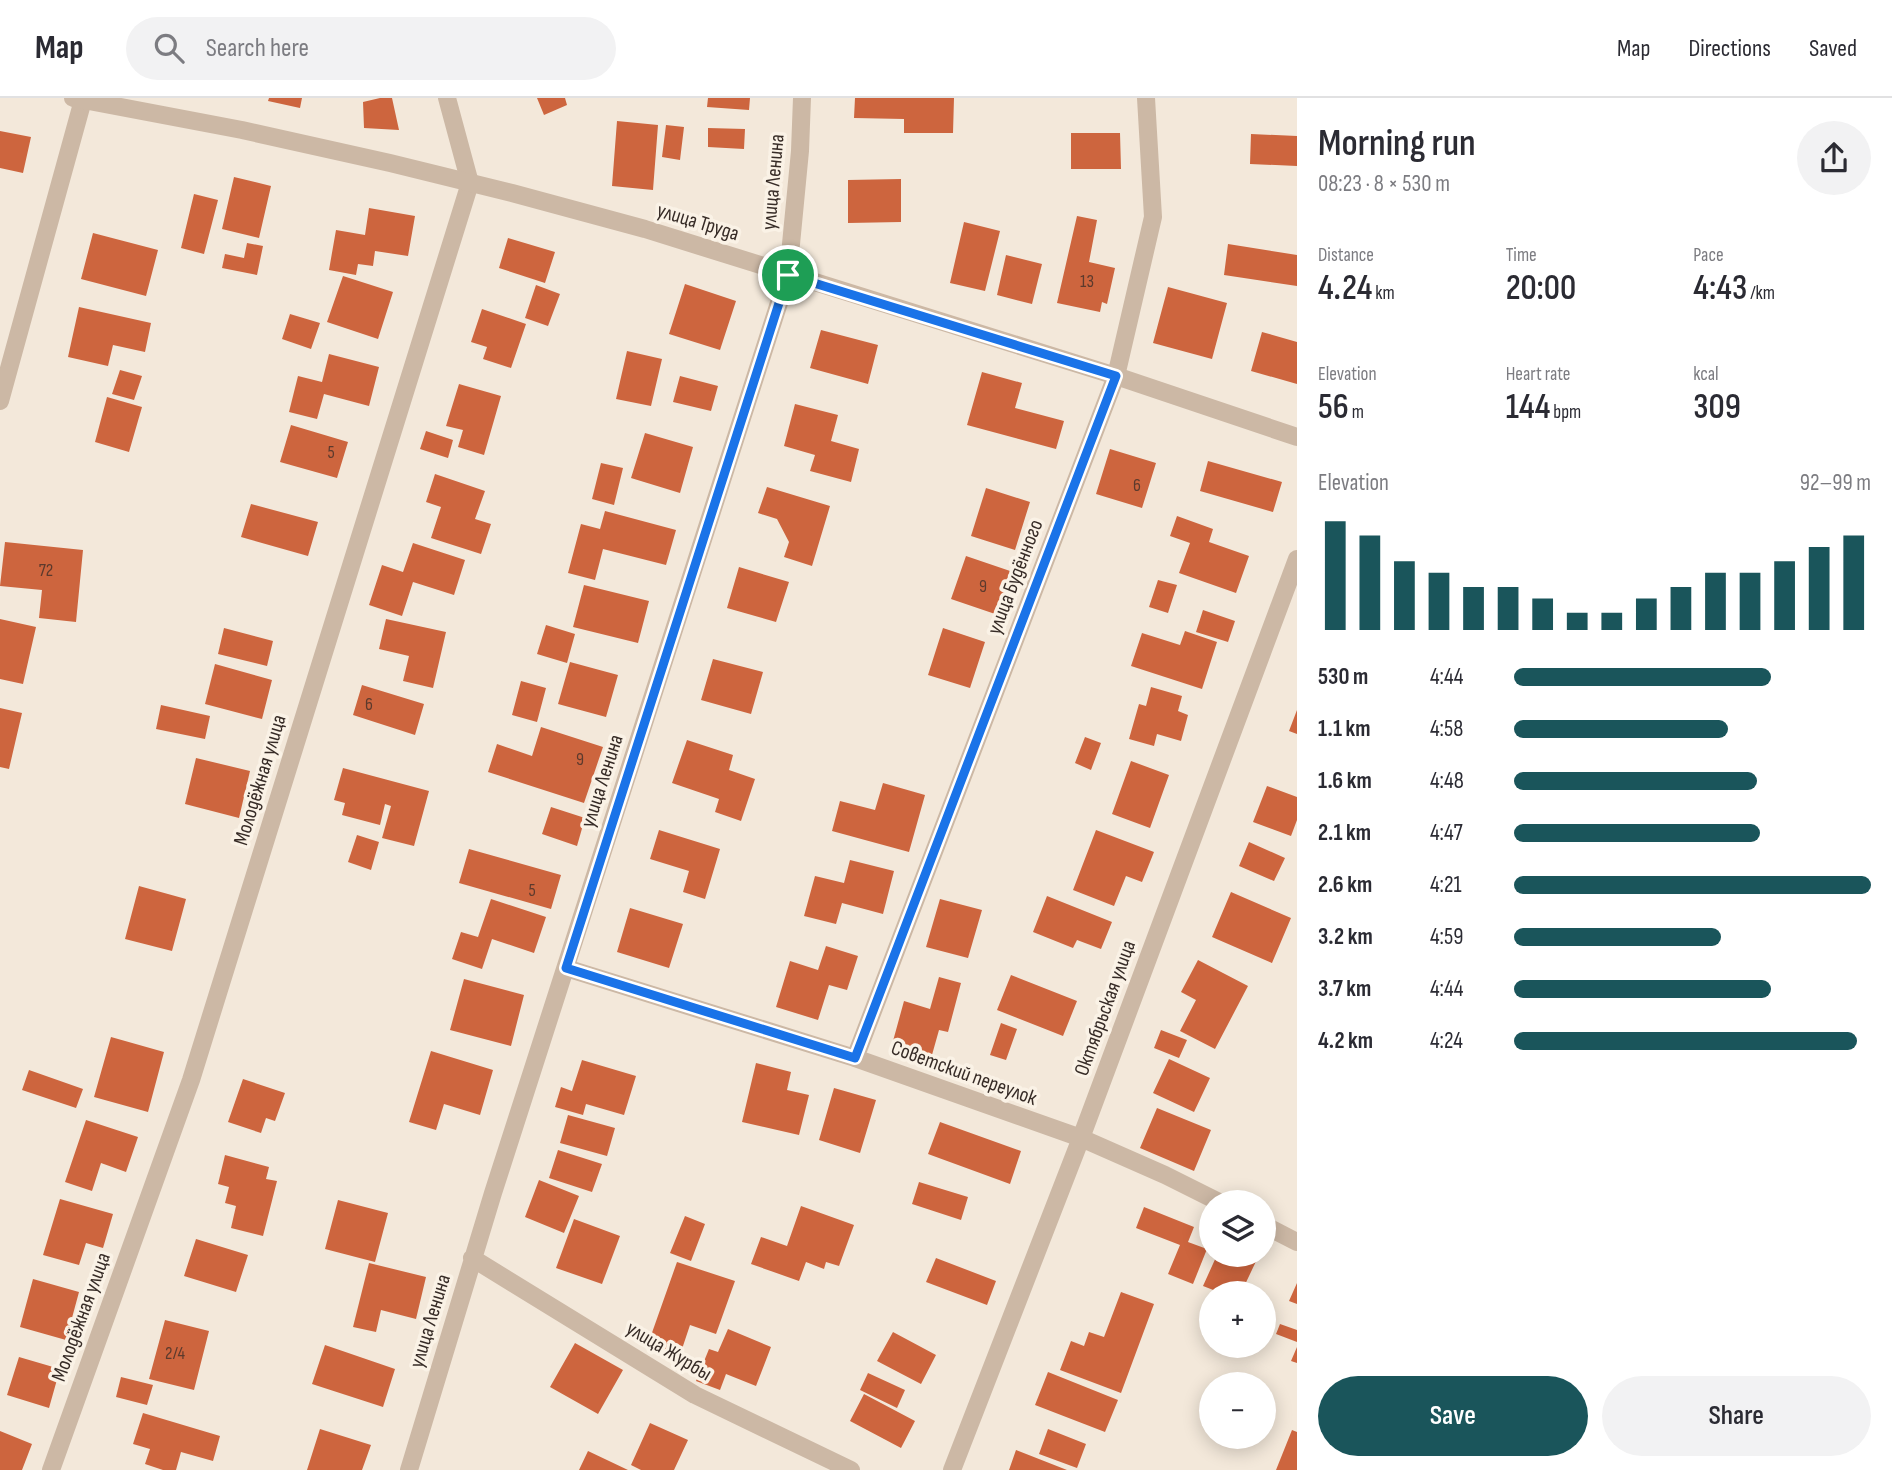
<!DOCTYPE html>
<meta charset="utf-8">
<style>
body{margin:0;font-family:"Sofia Sans Condensed",sans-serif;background:#f2f2f3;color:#2b2b33;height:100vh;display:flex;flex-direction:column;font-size:26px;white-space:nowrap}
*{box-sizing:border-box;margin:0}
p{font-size:23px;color:#7c7c81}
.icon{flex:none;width:38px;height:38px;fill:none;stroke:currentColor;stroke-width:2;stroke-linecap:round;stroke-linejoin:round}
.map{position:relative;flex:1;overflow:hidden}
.drawer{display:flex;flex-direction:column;background:#fff;width:595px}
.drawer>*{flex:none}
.fabs{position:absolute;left:1199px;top:1092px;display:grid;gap:14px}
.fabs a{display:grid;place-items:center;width:77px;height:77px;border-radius:50%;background:#fff;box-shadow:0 4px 18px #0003;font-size:35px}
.pin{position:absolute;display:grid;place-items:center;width:60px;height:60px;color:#fff;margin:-30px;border:4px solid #fff;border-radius:50%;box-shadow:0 2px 7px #0007}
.round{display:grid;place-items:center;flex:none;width:74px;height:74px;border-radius:37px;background:#f2f2f3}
.overview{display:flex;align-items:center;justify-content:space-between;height:119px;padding:0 21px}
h1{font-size:38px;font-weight:600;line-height:52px}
.metrics{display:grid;grid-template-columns:repeat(3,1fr);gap:10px;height:119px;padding:7px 21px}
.metrics div{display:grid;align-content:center}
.metrics b{font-size:35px;font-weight:600}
.metrics small{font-size:19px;font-weight:400}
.metrics p{font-size:19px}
.chart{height:196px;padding:14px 21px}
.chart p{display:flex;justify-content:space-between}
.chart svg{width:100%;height:126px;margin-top:7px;stroke:#1a555b;stroke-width:6}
.button{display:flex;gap:14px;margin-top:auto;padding:14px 21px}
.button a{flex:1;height:80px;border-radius:42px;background:#1a555b;color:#fff;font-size:28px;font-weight:600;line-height:80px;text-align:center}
.button a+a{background:#f2f2f3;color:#2b2b33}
ul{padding:0 21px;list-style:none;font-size:23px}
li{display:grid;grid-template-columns:112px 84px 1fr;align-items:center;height:52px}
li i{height:18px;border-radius:9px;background:#1a555b}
header{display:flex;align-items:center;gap:42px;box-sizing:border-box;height:98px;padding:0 35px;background:#fff;border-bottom:2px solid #e1e1e2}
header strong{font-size:33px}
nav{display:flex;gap:38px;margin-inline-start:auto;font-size:24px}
.search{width:490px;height:63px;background:#f2f2f3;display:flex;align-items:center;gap:18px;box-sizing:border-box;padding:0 24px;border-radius:38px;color:#7c7c81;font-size:26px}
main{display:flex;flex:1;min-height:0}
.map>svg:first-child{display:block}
.building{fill:#cd653e}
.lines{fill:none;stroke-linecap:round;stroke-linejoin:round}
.minor{stroke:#ccb8a5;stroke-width:18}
.tertiary{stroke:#ccb8a5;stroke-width:18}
.route-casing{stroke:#fff;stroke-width:14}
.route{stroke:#1a73e8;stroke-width:9}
.labels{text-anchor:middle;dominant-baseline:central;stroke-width:7;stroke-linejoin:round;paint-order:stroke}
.number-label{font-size:18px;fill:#5c3a2d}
.street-label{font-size:21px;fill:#372c27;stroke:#faf2e6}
</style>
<header>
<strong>Map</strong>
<div class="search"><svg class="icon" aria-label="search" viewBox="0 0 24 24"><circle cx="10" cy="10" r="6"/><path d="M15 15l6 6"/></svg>Search here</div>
<nav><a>Map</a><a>Directions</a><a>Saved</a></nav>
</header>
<main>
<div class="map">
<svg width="1297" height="1372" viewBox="0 0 1297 1372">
<rect width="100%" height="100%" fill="#f3e8da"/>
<path class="building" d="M 269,0 L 302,0 L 300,10 L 268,3 Z
M 380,0 L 392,0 L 399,32 L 364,30 L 363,4 Z
M 537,0 L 565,0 L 567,7 L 544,17 Z
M 708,0 L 750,0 L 749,12 L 707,9 Z
M 855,0 L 954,0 L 953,35 L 904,35 L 904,21 L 854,20 Z
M 617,23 L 658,27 L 653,92 L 612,88 Z
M 666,27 L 684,29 L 680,62 L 662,59 Z
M 708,30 L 745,31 L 744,51 L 708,49 Z
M 0,33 L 31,39 L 23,75 L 0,70 Z
M 1071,35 L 1120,35 L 1121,71 L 1071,71 Z
M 1251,36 L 1297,38 L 1297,68 L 1250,66 Z
M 234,79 L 271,88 L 259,140 L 222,131 Z
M 901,81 L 901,124 L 848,125 L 848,82 Z
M 194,96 L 218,102 L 204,156 L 181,150 Z
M 369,110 L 415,118 L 408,158 L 375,153 L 373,168 L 358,166 L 356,177 L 329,172 L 336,132 L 365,137 Z
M 1077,118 L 1097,122 L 1089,164 L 1115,170 L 1107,206 L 1102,204 L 1100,214 L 1057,205 Z
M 964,124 L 1000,133 L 985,193 L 950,185 Z
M 93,135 L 158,152 L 146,198 L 81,181 Z
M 508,140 L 555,154 L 545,185 L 499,170 Z
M 247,145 L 263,148 L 257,177 L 222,170 L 225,156 L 244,160 Z
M 1228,146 L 1297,157 L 1297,188 L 1224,177 Z
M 1006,157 L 1042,166 L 1032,206 L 997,197 Z
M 343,178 L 393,194 L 378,241 L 327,224 Z
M 685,186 L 736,203 L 720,252 L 669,236 Z
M 536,187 L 560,196 L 548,228 L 525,220 Z
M 1168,189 L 1227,205 L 1212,261 L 1153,245 Z
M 79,209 L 151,225 L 145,254 L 113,247 L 108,268 L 68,259 Z
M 482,211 L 526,226 L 511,270 L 483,261 L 487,249 L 471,244 Z
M 290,216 L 320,225 L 311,251 L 282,241 Z
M 821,232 L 878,247 L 868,286 L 810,270 Z
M 1262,234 L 1297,244 L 1297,286 L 1251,273 Z
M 627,253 L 662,261 L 651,308 L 616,301 Z
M 329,256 L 379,269 L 369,308 L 324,296 L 317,321 L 289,314 L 298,278 L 322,284 Z
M 120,272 L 142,278 L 134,302 L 112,296 Z
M 982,274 L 1022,285 L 1015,310 L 1064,323 L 1056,351 L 967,327 Z
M 680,278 L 718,288 L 711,313 L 673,304 Z
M 459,286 L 501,298 L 484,357 L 458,349 L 463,332 L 446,328 Z
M 107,299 L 142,309 L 129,354 L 95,344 Z
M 795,306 L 838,317 L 831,343 L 859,351 L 851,384 L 810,373 L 815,357 L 784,348 Z
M 291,327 L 348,344 L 337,380 L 280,364 Z
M 426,333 L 453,342 L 448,360 L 420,351 Z
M 645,335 L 693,349 L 680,395 L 631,380 Z
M 1110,351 L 1156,365 L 1142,410 L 1096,396 Z
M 1208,363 L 1282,384 L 1273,414 L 1200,393 Z
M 601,365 L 623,370 L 614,407 L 592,401 Z
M 435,376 L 485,393 L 475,421 L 491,426 L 481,456 L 431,440 L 441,409 L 426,404 Z
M 767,389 L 830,408 L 812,468 L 784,459 L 789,444 L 777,421 L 758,415 Z
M 986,390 L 1030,404 L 1015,452 L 971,438 Z
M 251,406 L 318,424 L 308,458 L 241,439 Z
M 605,413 L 676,432 L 666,467 L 603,451 L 595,482 L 568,475 L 581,426 L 600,431 Z
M 1177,418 L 1213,431 L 1209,444 L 1249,458 L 1236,495 L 1179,475 L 1190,445 L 1170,438 Z
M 5,444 L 83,452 L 76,524 L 39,520 L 42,492 L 0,488 Z
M 413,445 L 465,462 L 454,497 L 413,484 L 402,518 L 369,507 L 382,467 L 403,474 Z
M 966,458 L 1016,475 L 1001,518 L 951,501 Z
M 739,469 L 789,484 L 776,524 L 727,510 Z
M 1158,482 L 1177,487 L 1168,515 L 1149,509 Z
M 584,487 L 649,503 L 638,545 L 573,529 Z
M 1203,512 L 1235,523 L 1228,544 L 1196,534 Z
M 0,521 L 36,529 L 23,586 L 0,581 Z
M 386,521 L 446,534 L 433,590 L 403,583 L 409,558 L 379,551 Z
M 546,527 L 575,536 L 567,565 L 537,556 Z
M 224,530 L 273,543 L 267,568 L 218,556 Z
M 943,530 L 985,544 L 970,590 L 928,577 Z
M 1185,533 L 1217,544 L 1202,591 L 1131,568 L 1142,535 L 1180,547 Z
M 713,561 L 763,574 L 751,616 L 701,602 Z
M 570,564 L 618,577 L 606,619 L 558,606 Z
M 215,566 L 272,582 L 262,621 L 205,606 Z
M 521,583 L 546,590 L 537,624 L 512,617 Z
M 362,587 L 424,606 L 415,637 L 353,617 Z
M 1151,589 L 1182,598 L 1178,613 L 1188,617 L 1181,643 L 1157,636 L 1154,648 L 1129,641 L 1139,606 L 1146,608 Z
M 161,607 L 210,618 L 205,641 L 156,631 Z
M 0,610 L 22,615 L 9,671 L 0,669 Z
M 1297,612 L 1297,636 L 1289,633 Z
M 541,629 L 603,649 L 584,705 L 488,674 L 497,646 L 532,658 Z
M 1085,639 L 1101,645 L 1091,672 L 1075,665 Z
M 687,642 L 733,657 L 729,672 L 755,681 L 741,723 L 715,714 L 719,701 L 672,685 Z
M 196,660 L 250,673 L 239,720 L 185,706 Z
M 1131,663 L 1169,677 L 1150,730 L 1112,716 Z
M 343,670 L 429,693 L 414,748 L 382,740 L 391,708 L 385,706 L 380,727 L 342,717 L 345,705 L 334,702 Z
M 883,685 L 925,697 L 909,754 L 832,733 L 840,703 L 875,712 Z
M 1267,688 L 1297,699 L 1297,722 L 1291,738 L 1253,724 Z
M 551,709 L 585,720 L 577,748 L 542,736 Z
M 659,732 L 720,751 L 705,801 L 683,794 L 689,773 L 650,761 Z
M 1096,732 L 1154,754 L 1142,784 L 1126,778 L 1114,808 L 1073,792 Z
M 357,737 L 379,744 L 371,772 L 348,764 Z
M 1249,744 L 1285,760 L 1274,783 L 1239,768 Z
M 469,751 L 561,777 L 551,811 L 459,785 Z
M 850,762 L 894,773 L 883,816 L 842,805 L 836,826 L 804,818 L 815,778 L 844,785 Z
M 139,788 L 186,801 L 172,853 L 125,841 Z
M 1231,794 L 1291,820 L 1272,865 L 1212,839 Z
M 1047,798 L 1112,824 L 1101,851 L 1077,842 L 1073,850 L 1033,834 Z
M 491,801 L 546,819 L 534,855 L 492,841 L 482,871 L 452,861 L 461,834 L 478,839 Z
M 940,801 L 982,812 L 968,860 L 926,849 Z
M 630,810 L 683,826 L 669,870 L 617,854 Z
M 826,848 L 858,858 L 847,892 L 829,887 L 818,922 L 776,909 L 790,863 L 818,872 Z
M 1198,862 L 1248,888 L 1215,951 L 1180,933 L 1196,902 L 1181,894 Z
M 1011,877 L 1077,903 L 1063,938 L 997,912 Z
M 939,879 L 961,885 L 948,934 L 939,932 L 930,964 L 890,954 L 904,903 L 930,911 Z
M 464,881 L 524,897 L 511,948 L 450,932 Z
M 1001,925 L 1017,931 L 1006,962 L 990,957 Z
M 1161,932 L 1187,942 L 1179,960 L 1154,950 Z
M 111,939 L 164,954 L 148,1014 L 94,999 Z
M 431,953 L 493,972 L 480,1017 L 444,1006 L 436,1032 L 409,1024 Z
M 1169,961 L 1210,980 L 1194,1014 L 1153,995 Z
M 582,962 L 636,978 L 624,1017 L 586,1006 L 583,1017 L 555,1009 L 561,989 L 572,993 Z
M 756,965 L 791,974 L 787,992 L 809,997 L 799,1037 L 742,1024 Z
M 29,972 L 83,991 L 76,1010 L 22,992 Z
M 243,981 L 285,995 L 275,1023 L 266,1020 L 261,1035 L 228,1024 Z
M 834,990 L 876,1002 L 860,1055 L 819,1042 Z
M 1157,1010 L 1211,1032 L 1194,1073 L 1140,1050 Z
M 568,1017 L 615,1030 L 607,1058 L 560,1045 Z
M 86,1022 L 138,1039 L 126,1074 L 101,1065 L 92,1093 L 65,1084 Z
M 940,1024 L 1021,1053 L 1010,1086 L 928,1056 Z
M 558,1052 L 602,1066 L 592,1094 L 549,1080 Z
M 225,1057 L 269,1069 L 266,1081 L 277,1083 L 263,1138 L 231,1130 L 236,1108 L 225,1105 L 229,1089 L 218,1086 Z
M 539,1082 L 579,1098 L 564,1135 L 525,1119 Z
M 919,1084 L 968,1099 L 961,1122 L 912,1106 Z
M 60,1101 L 113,1116 L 103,1150 L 86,1145 L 79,1167 L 43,1157 Z
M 338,1102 L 388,1115 L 375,1164 L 325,1151 Z
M 801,1108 L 854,1127 L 839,1168 L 826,1164 L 824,1171 L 806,1164 L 799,1183 L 751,1166 L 761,1139 L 787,1148 Z
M 1144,1109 L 1194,1129 L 1188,1144 L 1207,1151 L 1193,1186 L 1168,1176 L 1180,1147 L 1136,1130 Z
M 685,1118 L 705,1126 L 691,1163 L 670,1155 Z
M 574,1121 L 620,1138 L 602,1186 L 556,1170 Z
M 196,1141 L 248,1157 L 236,1194 L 184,1178 Z
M 1217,1157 L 1259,1157 L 1241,1195 L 1221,1195 L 1203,1188 Z
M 936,1160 L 996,1183 L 987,1207 L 926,1184 Z
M 677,1164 L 735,1183 L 716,1236 L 690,1227 L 680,1257 L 648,1246 Z
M 369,1165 L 426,1179 L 416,1221 L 381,1212 L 376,1234 L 353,1229 Z
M 33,1181 L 79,1194 L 66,1242 L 20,1229 Z
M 1297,1185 L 1297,1206 L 1289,1203 Z
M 1121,1194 L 1154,1206 L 1121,1295 L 1060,1272 L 1071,1243 L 1084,1248 L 1089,1234 L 1104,1239 Z
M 165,1222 L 209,1233 L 194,1292 L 149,1281 Z
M 1280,1226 L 1297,1232 L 1297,1244 L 1276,1236 Z
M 728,1231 L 771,1249 L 756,1288 L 726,1276 L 720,1292 L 696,1283 L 709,1251 L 718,1254 Z
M 893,1234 L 936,1257 L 921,1286 L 877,1263 Z
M 575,1245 L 623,1272 L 598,1316 L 550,1289 Z
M 325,1247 L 395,1271 L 383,1309 L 312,1286 Z
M 1297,1249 L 1297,1265 L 1291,1263 Z
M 19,1259 L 60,1271 L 49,1310 L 7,1297 Z
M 1048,1274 L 1118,1302 L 1105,1334 L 1035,1307 Z
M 868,1275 L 905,1292 L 897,1310 L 860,1292 Z
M 121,1279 L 153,1287 L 147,1307 L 116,1299 Z
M 864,1296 L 915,1323 L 901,1350 L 850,1323 Z
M 143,1315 L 220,1338 L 213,1363 L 181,1354 L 176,1372 L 163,1372 L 145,1366 L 150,1351 L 133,1346 Z
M 650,1325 L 688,1342 L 674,1372 L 641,1372 L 631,1367 Z
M 320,1331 L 371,1347 L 362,1372 L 307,1372 Z
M 1048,1331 L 1086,1346 L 1077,1370 L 1039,1356 Z
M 1292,1332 L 1297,1334 L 1297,1372 L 1276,1372 Z
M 0,1333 L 32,1346 L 22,1372 L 0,1372 Z
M 1016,1352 L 1067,1372 L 1009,1372 Z
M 588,1353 L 628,1372 L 579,1372 Z"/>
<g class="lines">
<path class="minor" d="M 0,303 L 83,2
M 566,870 L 855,960 L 1081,1040 L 1165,1077 L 1219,1104
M 855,960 L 1116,278 L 1153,119 L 1146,0
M 1264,1127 L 1297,1144
M 472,1160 L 695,1297 L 851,1372
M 51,1372 L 191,982 L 470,85 L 447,0
M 409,1372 L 493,1095 L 788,177 L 800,53 L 802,0
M 952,1372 L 1081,1040 L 1297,461"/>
<path class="tertiary" d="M 73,0 L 242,32 L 390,65 L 512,95 L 645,131 L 1116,278 L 1297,339"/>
</g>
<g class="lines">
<g class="route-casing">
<path id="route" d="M 788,177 L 1116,278 L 855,960 L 566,870 Z"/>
</g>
<use href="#route" class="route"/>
</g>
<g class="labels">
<g class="number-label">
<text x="1087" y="183">13</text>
<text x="331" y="354">5</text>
<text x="1137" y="387">6</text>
<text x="46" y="472">72</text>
<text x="983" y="488">9</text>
<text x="369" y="606">6</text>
<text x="580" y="661">9</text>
<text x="532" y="792">5</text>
<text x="175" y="1255">2/4</text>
</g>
<g class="street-label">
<text transform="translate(773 84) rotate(-85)">улица Ленина</text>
<text transform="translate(698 124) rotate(17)">улица Труда</text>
<text transform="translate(1015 479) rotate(-69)">улица Будённого</text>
<text transform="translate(260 682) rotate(-73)">Молодёжная улица</text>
<text transform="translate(602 683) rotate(-72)">улица Ленина</text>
<text transform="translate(1105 910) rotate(-70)">Октябрьская улица</text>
<text transform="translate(964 975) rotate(20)">Советский переулок</text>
<text transform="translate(81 1219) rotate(-70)">Молодёжная улица</text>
<text transform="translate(430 1223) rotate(-73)">улица Ленина</text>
<text transform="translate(669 1253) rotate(31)">улица Журбы</text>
</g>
</g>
</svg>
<div class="fabs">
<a><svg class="icon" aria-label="layers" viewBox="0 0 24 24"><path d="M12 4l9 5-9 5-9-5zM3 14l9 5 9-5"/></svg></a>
<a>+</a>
<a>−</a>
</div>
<div class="pin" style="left:788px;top:177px;background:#1e9e55"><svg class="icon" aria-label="arrive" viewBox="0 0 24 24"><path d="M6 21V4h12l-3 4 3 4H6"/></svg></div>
</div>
<section class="drawer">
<div class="overview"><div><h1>Morning run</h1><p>08:23 · 8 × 530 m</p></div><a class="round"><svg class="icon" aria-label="share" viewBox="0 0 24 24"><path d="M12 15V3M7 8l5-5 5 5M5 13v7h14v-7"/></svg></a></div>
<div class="metrics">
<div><p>Distance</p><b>4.24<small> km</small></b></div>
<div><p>Time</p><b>20:00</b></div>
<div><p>Pace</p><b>4:43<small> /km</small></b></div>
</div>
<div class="metrics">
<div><p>Elevation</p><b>56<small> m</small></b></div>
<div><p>Heart rate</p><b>144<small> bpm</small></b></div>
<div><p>kcal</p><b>309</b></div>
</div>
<div class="chart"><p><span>Elevation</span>92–99 m</p>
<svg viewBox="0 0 160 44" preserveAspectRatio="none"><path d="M5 44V6M15 44V11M25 44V20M35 44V24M45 44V29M55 44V29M65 44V33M75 44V38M85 44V38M95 44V33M105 44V29M115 44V24M125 44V24M135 44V20M145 44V15M155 44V11"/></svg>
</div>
<ul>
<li><b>530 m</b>4:44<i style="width:72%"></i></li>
<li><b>1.1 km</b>4:58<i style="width:60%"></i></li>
<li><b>1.6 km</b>4:48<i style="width:68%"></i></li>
<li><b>2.1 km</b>4:47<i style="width:69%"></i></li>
<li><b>2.6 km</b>4:21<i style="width:100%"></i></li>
<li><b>3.2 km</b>4:59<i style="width:58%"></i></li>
<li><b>3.7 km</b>4:44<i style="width:72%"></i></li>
<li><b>4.2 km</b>4:24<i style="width:96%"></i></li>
</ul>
<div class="button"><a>Save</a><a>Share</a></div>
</section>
</main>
